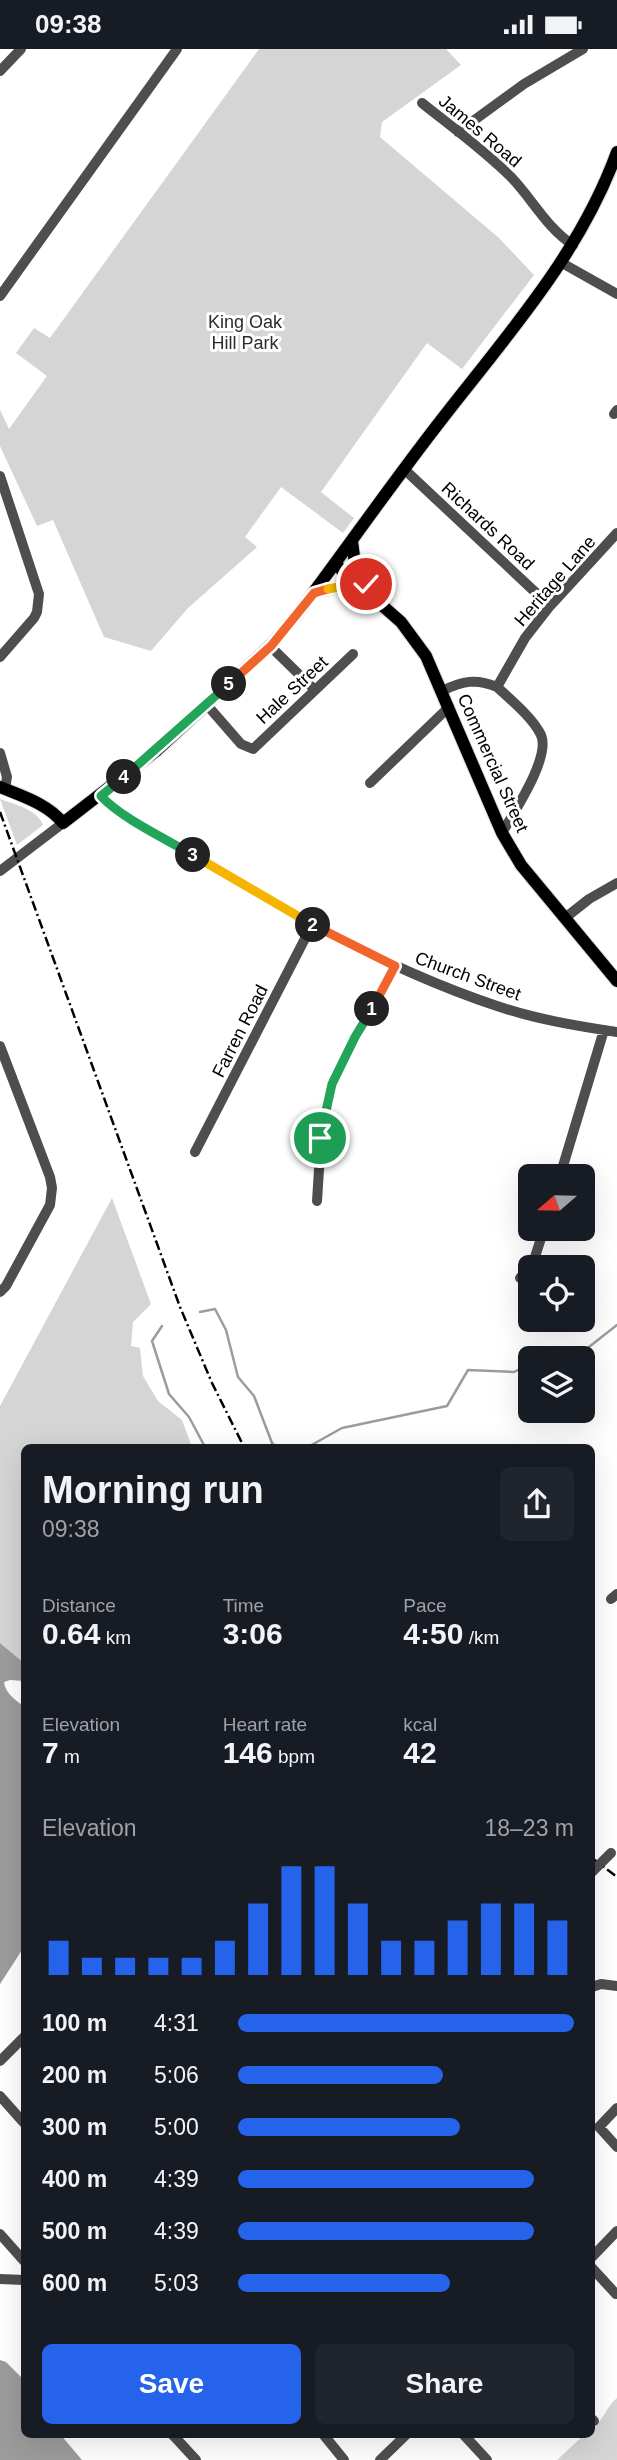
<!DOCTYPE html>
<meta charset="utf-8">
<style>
body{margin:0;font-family:Arial,sans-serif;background:#20242c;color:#f1f3f6;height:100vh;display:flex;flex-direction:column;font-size:26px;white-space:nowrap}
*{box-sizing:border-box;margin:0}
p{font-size:23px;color:#9ea1a6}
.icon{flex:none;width:38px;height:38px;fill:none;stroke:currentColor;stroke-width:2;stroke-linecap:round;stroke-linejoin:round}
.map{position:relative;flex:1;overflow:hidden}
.sheet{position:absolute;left:21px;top:1395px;width:574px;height:994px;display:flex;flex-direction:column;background:#171b24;border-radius:10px;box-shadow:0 7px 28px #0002}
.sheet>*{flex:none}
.needle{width:46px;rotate:250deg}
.buttons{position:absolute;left:518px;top:1115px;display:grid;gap:14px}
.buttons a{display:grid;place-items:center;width:77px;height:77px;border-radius:10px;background:#171b24;box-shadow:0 7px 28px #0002;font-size:35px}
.pin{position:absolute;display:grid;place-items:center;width:60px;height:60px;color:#fff;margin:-30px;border:4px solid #fff;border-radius:50%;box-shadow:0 2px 7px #0007}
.km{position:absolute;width:35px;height:35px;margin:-18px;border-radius:50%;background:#222;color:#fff;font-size:19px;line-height:35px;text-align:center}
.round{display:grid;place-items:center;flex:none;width:74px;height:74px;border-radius:10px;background:#20242c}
.summary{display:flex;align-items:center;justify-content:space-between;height:119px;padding:0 21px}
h1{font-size:38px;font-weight:800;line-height:52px}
.metrics{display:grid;grid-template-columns:repeat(3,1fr);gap:10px;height:119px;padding:7px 21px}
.metrics div{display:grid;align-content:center}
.metrics b{font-size:30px;font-weight:800}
.metrics small{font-size:19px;font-weight:400}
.metrics p{font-size:19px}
.chart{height:196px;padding:14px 21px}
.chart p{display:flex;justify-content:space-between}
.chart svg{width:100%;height:126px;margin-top:7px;stroke:#2563eb;stroke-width:6}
.button{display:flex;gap:14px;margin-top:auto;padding:14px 21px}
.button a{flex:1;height:80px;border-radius:10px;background:#2563eb;color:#fff;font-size:28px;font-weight:800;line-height:80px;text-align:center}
.button a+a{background:#20242c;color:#f1f3f6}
ul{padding:0 21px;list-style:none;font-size:23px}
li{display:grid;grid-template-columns:112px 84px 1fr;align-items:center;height:52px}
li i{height:18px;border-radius:9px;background:#2563eb}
.status{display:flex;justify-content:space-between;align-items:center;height:49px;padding:0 35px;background:#171b24;direction:ltr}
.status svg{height:19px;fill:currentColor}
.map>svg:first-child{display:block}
.green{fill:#d5d5d5}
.water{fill:#9c9c9c}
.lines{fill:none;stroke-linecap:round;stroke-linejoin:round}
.stream{stroke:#9c9c9c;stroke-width:2.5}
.major-casing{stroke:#dbdbdb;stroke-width:14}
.minor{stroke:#4e4e4e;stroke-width:10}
.major{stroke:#000;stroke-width:12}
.rail{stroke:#000;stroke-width:2.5;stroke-dasharray:10 3.5 2 3.5;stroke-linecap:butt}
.minor-bridge{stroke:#4e4e4e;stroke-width:10}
.split-1-casing{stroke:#fff;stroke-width:14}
.split-2-casing{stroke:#fff;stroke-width:14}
.split-3-casing{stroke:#fff;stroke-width:14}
.split-4-casing{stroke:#fff;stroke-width:14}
.split-5-casing{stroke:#fff;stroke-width:14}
.split-6-casing{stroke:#fff;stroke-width:14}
.split-7-casing{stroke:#fff;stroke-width:14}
.split-1{stroke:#22a559;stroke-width:9}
.split-2{stroke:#f0652b;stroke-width:9}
.split-3{stroke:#f5b400;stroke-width:9}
.split-4{stroke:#22a559;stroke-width:9}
.split-5{stroke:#22a559;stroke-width:9}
.split-6{stroke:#f0652b;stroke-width:9}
.split-7{stroke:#f5b400;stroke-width:9}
.labels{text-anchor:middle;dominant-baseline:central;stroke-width:6;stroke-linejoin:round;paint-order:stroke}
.street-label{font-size:18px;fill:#000;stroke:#fff}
.park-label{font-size:18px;fill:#2c2c2c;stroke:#fff}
</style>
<div class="status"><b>09:38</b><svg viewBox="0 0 49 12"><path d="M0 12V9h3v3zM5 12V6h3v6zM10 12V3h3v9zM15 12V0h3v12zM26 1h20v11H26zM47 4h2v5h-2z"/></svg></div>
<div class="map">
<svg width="617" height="2411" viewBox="0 0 617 2411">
<rect width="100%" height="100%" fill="#fff"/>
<path class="green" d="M 259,0 L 446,0 L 461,16 L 382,73 L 380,88 L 499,189 L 534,226 L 462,320 L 427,294 L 321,443 L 354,469 L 343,484 L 281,438 L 245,488 L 257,498 L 188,559 L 151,602 L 104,588 L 53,471 L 37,477 L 0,397 L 0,361 L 9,380 L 47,327 L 16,304 L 34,279 L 50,289 Z
M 0,750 C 14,755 38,761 43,776 L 17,796 Z
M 112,1149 L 151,1255 L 133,1273 L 131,1297 L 140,1299 L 143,1327 L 158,1352 L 182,1371 L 192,1398 L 24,1398 L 24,1614 L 0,1594 L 0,1357 Z
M 617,2349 L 617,2411 L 557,2411 L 585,2385 L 592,2385 L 592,2380 C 603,2372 606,2358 617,2349 Z"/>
<path class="water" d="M 0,1594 L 24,1614 L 24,1632 L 10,1631 L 4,1633 C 5,1644 16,1652 24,1657 L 24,1898 L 0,1935 Z
M 0,2311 L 6,2313 L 24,2331 L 24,2385 L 60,2385 L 82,2411 L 0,2411 Z"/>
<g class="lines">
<path class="stream" d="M 200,1263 L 215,1260 L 226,1281 L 238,1328 L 254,1347 L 272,1394 L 276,1398
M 162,1277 L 152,1292 L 169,1345 L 189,1368 L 205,1398
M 541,1309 L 552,1303 L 580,1305 L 617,1276
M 308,1398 L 342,1379 L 447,1357 L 468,1321 L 514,1323 L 530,1315"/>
<g class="major-casing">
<path id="major" d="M 352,492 L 355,515 L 367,537
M 335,515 L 401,573 L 426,607 L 502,784 L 521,816 L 617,932
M 314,544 L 339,538 L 367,546
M 0,738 C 22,747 48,755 63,774 L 156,702 L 270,597 L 296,567 C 345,502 392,434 442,370 C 508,285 580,205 617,103"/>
</g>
<path class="minor" d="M 0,22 L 21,0
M 422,54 C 452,78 484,101 511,128 C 533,151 546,178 573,196
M 458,83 L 524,35 L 583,0
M 562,214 L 617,245
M 0,247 L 177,0
M 614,365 L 617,361
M 404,420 L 550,557
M 0,427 L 39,545 L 37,563 L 34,569 L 0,608
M 270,597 L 315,641
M 497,638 L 525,589 L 550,557 L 617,484
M 442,642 C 462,632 476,629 497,638 C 510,650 533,669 541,686 C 551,708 514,763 502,784
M 207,656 L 241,695 L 253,700 L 353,605
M 0,704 L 7,728 L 5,740
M 370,734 L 449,658
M 101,747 L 118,762 C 240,835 362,912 497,957 C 535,970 577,977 617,983
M 0,822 L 63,774
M 565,869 L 589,850 L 617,834
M 0,997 L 50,1128 L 52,1139 L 50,1156 L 6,1237 L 0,1243
M 195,1103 L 312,876
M 560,1127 L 604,981
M 317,1152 L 321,1089 L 332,1035 L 355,988 L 395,917
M 520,1229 L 533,1214 L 544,1180
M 611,1550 L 617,1545
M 592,1938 L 601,1935 L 617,1937
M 0,2012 L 24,1988
M 0,2047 L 24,2074
M 617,2059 L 599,2078 L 617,2098
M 0,2185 L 24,2212
M 592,2208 L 617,2182
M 592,2219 L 616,2245
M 0,2230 L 24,2231
M 592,2370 L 594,2372
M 172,2385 L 196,2411
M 323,2385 L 344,2411
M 463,2385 L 487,2411
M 380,2411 L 407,2385"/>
<use href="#major" class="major"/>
<path class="rail" d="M 0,763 L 180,1258 L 212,1334 L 244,1398
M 592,1809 L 617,1828"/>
<path class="minor-bridge" d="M 592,1823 L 611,1804"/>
</g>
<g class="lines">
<g class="split-1-casing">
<path id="split-1" d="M 320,1089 L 332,1035 L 355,988 L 372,960"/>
</g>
<g class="split-2-casing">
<path id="split-2" d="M 313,876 L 395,917 L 372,960"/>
</g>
<g class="split-3-casing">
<path id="split-3" d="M 193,806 L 313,876"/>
</g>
<g class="split-4-casing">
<path id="split-4" d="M 124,728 L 101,747 C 121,769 166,790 193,806"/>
</g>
<g class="split-5-casing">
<path id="split-5" d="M 124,728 L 229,635"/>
</g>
<g class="split-6-casing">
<path id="split-6" d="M 229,635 L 271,597 L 314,544 L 328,540"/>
</g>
<g class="split-7-casing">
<path id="split-7" d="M 328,540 L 339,538 L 370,547 L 366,535"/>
</g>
<use href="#split-1" class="split-1"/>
<use href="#split-2" class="split-2"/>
<use href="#split-3" class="split-3"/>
<use href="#split-4" class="split-4"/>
<use href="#split-5" class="split-5"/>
<use href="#split-6" class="split-6"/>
<use href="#split-7" class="split-7"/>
</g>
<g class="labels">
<g class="street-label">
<text transform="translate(480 82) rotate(40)">James Road</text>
<text transform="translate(488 477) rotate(43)">Richards Road</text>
<text transform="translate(555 532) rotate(-49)">Heritage Lane</text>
<text transform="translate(292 641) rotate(-43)">Hale Street</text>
<text transform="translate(493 714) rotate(66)">Commercial Street</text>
<text transform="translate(468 927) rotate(20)">Church Street</text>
<text transform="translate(240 982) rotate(-63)">Farren Road</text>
</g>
<g class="park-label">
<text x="245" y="273">King Oak<tspan x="245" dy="21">Hill Park</tspan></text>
</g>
</g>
</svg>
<div class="buttons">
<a><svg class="needle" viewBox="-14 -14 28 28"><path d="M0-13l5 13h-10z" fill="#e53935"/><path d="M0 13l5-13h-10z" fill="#9ea1a6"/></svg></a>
<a><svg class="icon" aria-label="locate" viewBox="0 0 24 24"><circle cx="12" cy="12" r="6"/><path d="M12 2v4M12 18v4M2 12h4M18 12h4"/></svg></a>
<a><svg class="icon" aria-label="layers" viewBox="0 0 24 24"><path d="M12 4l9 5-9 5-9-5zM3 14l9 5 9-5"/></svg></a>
</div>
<div class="pin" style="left:320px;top:1089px;background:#1e9e55"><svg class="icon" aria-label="arrive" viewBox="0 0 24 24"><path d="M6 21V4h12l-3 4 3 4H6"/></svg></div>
<div class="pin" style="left:366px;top:535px;background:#d93025"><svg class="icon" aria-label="check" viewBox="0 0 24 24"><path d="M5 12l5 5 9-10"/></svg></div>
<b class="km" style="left:372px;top:960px">1</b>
<b class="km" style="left:313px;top:876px">2</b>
<b class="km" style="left:193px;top:806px">3</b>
<b class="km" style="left:124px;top:728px">4</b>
<b class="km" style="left:229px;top:635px">5</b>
<section class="sheet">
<div class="summary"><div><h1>Morning run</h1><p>09:38</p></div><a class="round"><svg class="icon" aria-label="share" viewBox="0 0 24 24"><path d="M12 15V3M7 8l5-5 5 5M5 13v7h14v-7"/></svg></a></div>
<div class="metrics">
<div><p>Distance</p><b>0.64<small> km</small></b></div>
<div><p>Time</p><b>3:06</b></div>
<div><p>Pace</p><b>4:50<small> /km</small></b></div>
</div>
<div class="metrics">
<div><p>Elevation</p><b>7<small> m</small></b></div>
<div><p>Heart rate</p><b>146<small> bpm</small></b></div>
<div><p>kcal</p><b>42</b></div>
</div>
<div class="chart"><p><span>Elevation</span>18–23 m</p>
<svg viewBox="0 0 160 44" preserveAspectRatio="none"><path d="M5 44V32M15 44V38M25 44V38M35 44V38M45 44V38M55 44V32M65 44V19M75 44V6M85 44V6M95 44V19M105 44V32M115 44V32M125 44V25M135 44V19M145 44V19M155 44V25"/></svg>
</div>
<ul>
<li><b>100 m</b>4:31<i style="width:100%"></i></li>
<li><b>200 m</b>5:06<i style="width:61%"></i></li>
<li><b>300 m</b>5:00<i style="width:66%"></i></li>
<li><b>400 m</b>4:39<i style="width:88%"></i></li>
<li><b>500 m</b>4:39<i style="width:88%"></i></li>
<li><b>600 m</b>5:03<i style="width:63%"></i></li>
</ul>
<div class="button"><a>Save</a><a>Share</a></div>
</section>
</div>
